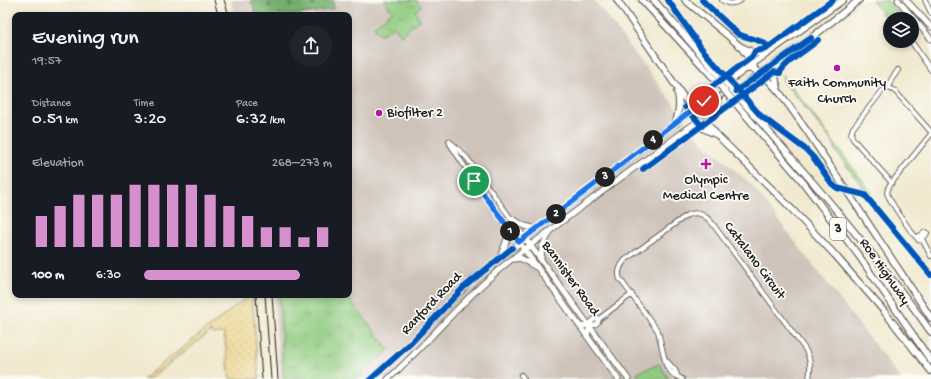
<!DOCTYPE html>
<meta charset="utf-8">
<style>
body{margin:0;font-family:"Gochi Hand",sans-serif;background:#20242c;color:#f1f3f6;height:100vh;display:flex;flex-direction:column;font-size:15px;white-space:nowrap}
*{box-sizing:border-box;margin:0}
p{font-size:13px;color:#9ea1a6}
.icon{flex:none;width:22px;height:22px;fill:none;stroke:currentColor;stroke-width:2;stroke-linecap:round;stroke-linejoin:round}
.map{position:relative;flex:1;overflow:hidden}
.drawer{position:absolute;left:12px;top:12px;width:340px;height:286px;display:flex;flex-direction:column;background:#171b24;border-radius:8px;box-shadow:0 2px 6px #0003}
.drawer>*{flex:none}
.controls{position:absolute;left:883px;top:12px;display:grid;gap:8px}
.controls a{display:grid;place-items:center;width:36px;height:36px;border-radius:50%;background:#171b24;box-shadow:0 2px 6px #0003;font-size:20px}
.pin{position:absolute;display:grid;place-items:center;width:34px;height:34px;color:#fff;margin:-17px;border:2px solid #fff;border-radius:50%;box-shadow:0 1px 4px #0007}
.km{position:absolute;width:20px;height:20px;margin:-10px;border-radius:50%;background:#222;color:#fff;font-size:11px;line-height:20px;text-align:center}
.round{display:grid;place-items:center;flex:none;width:42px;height:42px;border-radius:21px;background:#20242c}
.summary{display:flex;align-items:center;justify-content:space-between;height:68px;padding:0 20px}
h1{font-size:22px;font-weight:600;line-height:30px}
.figures{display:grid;grid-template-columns:repeat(3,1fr);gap:6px;height:68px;padding:4px 20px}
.figures div{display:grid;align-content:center}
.figures b{font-size:17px;font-weight:600}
.figures small{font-size:11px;font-weight:400}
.figures p{font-size:11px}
.chart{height:112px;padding:8px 20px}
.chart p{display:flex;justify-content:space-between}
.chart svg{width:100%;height:72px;margin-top:4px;stroke:#d690ce;stroke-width:6}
ul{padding:0 20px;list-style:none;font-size:13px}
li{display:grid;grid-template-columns:64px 48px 1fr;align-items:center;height:30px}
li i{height:10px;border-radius:5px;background:#d690ce}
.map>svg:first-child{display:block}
.industrial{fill:#cec2b9}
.grass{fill:url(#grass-tufts);stroke:#56744e}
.forest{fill:url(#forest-firs);stroke:#486645}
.sand{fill:url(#sand-dots);stroke:#857b5d}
.green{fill:#90cb80;stroke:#56744e}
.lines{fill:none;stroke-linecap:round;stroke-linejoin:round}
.minor-casing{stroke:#67645b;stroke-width:6}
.major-casing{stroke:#67645b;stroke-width:7}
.highway-casing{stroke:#67645b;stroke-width:8}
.minor{stroke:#fff;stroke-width:4}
.major{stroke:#fff;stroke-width:5}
.highway{stroke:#fff;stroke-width:5.5}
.rail{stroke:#1c1c1c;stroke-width:1}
.highway-bridge-casing{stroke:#67645b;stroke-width:8;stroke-linecap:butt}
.highway-bridge{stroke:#fff;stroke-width:5.5}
.cycleway-casing{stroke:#fdfcf7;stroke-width:8}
.cycleway{stroke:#0057b8;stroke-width:6}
.route-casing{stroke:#fff;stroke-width:8}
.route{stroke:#1a73e8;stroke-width:5}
.poi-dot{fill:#b5179e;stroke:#fdfcf7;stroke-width:1.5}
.labels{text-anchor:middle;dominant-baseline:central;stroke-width:3.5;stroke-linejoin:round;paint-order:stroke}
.shield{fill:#fdfcf7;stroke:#605f5e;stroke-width:1}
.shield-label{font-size:13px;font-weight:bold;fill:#1c1c1c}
.poi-label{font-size:14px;fill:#1c1c1c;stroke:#fdfcf7}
.street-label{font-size:14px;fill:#1c1c1c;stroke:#fdfcf7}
</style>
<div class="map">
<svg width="931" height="379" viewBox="0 0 931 379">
<defs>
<pattern id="grass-tufts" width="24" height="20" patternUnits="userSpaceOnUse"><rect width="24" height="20" fill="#90cb80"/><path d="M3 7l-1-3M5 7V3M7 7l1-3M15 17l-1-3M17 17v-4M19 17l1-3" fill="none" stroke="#7cae6e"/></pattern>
<pattern id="forest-firs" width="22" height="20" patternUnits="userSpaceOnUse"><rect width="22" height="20" fill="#74af6e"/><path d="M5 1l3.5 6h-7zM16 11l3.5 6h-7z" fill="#5e8e5a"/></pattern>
<pattern id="sand-dots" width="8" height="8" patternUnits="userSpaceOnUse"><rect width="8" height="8" fill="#eeda9e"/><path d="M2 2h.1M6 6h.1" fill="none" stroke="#ccba88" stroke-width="1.8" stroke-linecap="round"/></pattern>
</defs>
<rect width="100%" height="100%" fill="#fdfcf7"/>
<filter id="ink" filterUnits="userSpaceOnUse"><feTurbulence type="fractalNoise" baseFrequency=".025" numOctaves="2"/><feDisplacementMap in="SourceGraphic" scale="8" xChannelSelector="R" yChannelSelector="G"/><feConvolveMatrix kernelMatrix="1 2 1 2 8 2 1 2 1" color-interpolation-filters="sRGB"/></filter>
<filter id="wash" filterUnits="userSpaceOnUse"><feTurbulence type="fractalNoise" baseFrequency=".012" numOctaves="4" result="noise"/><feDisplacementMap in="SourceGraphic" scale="16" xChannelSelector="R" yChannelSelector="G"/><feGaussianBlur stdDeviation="0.9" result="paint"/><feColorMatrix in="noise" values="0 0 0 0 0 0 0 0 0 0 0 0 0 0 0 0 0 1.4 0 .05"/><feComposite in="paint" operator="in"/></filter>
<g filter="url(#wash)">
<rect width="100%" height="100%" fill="#f1e9cf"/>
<path class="industrial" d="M 231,0 L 594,0 L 704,144 L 750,183 L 901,379 L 280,379 L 274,295 L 349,295 L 349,15 L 234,15 Z"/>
<path class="grass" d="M 384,0 L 416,0 L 421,6 L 415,11 L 420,19 L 401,35 L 394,26 L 381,35 L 374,26 L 392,12 Z
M 872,0 L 887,0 L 904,19 L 890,19 L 890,25 Z
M 782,74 L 872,193 L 869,196 L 837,153 L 832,141 L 793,93 L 783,83 Z
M 279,295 L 346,295 L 389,350 L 355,379 L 284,379 Z"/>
<path class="forest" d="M 251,0 L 333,0 L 334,9 L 298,15 L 256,15 Z"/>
<path class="sand" d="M 250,295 L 252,295 L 259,379 L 230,379 L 224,333 L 213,334 L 211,331 L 149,379 L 143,379 Z"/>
<path class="green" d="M 659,364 L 669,379 L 641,379 L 636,373 Z"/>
</g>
<g filter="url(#ink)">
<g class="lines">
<g class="minor-casing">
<path id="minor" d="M 722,0 C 729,5 734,4 741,0
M 925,0 L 931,13
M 911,41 L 931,70
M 889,88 L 891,80 L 898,70
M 449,141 L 456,147 L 467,158 L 525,238
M 450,144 L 467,170 L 519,242
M 892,183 L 853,139 L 851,134 L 853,128 L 882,91 L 889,88 L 895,91 L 931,132
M917.5 238a2.5 2.5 0 1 1 5 0a2.5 2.5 0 1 1-5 0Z
M 920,236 L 925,232 L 927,233 L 926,235 L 922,237
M 917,238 C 912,234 889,200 887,193 L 889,186 L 931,134
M 922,239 L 931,256
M 579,326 L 595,325 L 598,322 L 599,319 L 632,294
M 588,338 C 588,329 588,323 596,318 L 599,319
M 666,360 L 675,370 L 678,377
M 521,375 L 524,379
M 682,379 L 674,375 L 670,371 L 666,365 L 658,331 L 620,279 C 617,272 620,266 625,260 L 687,215 C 698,211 704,214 712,223 L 805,349 C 811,359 811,368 809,379"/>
</g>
<g class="major-casing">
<path id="major" d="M 898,0 L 931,39
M 906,0 L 931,27
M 510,218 L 525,226 L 537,229
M 525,238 L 628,379
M 519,242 L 618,379
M 501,255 L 509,234 L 508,228
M 541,258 L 542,247 L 550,232
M 515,259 L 520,258 L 538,268
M 371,379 L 411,343 L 473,279 L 704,101
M 388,379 C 425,346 456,307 493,275 C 510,259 530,246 548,232 C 602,191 657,152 711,111"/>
</g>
<g class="highway-casing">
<path id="highway" d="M 617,0 L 689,105 L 702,110 L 711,111 L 751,80 L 811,38 L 859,0
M 642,0 L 710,74
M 654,0 L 715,71
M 685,0 L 740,46 L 754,66
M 843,0 L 744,70 L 704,101 L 702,110 L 706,122 L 717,135 L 786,203 L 835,255 L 883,310 L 931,371
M 742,47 L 754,53 L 766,54
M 746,69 L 752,69 L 762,73 L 780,93 L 807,131 L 931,318
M 778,87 C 773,77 777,69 781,59
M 741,100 C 807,175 873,250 931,332
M 736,104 L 802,181 L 859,256 L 931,361
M 676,123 C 678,112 681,103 677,92
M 688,129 L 700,127 L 715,134"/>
</g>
<use href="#minor" class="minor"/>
<use href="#major" class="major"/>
<use href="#highway" class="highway"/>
<path class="rail" d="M 214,0 L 218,15
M 224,0 L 229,15
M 256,295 L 262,379
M 265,295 L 271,379
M 272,295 L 278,379"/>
<g class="highway-bridge-casing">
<path id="highway-bridge" d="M 715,71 L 741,100
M 710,74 L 736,104"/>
</g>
<use href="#highway-bridge" class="highway-bridge"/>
<g class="cycleway-casing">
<path id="cycleway" d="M 668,0 L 702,49 L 761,116 L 805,149 L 813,157 L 832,184 L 837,188 L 865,195 L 931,275
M 702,0 L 738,34 C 749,39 760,38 769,47
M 736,91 L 811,38
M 702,126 L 685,107 L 752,57 L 755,51 L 766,49 L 833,0
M 643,169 L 774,72 L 780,73 C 785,61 808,50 818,40
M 529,235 L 627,161
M 371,379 L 411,343 L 463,288 L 512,248"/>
</g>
<use href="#cycleway" class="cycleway"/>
</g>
</g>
<g class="lines" filter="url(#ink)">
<g class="route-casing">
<path id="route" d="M 474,181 L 519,242 L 704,101"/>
</g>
<use href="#route" class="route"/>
</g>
<g class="poi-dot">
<circle cx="837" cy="68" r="4"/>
<circle cx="379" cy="113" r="4"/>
<path d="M704 158h4v4h4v4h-4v4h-4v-4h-4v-4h4z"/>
</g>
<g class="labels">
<rect class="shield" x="830" y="218" width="16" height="22" rx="3"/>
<g class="shield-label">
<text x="838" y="229">3</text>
</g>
<g class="poi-label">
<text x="837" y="83">Faith Community<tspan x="837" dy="16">Church</tspan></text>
<text x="387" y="113" text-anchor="start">Biofilter 2</text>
<text x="706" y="180">Olympic<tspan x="706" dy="16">Medical Centre</tspan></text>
</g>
<g class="street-label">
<text transform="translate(754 261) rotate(53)">Catalano Circuit</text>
<text transform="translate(884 272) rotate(55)">Roe Highway</text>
<text transform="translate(570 279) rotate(54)">Bannister Road</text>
<text transform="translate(432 304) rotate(-46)">Ranford Road</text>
</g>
</g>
</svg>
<div class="controls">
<a><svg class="icon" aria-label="layers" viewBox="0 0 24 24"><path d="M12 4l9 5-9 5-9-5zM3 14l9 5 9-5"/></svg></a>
</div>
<div class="pin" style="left:474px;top:181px;background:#1e9e55"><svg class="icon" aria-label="arrive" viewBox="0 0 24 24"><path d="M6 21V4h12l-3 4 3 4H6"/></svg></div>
<div class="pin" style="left:704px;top:101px;background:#d93025"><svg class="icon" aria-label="check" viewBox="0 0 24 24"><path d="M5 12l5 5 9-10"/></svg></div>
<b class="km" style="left:510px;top:231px">1</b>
<b class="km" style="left:556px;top:214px">2</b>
<b class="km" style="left:605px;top:177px">3</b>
<b class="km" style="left:653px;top:140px">4</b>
<section class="drawer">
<div class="summary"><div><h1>Evening run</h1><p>19:57</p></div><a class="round"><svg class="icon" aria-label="share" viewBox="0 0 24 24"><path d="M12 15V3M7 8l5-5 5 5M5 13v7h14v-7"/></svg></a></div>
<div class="figures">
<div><p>Distance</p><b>0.51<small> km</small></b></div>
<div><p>Time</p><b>3:20</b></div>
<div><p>Pace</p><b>6:32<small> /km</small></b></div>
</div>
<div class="chart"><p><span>Elevation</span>268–273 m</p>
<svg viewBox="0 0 160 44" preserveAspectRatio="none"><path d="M5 44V25M15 44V19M25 44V12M35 44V12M45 44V12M55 44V6M65 44V6M75 44V6M85 44V6M95 44V12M105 44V19M115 44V25M125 44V32M135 44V32M145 44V38M155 44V32"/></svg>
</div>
<ul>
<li><b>100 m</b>6:30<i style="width:83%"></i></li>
</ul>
</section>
</div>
